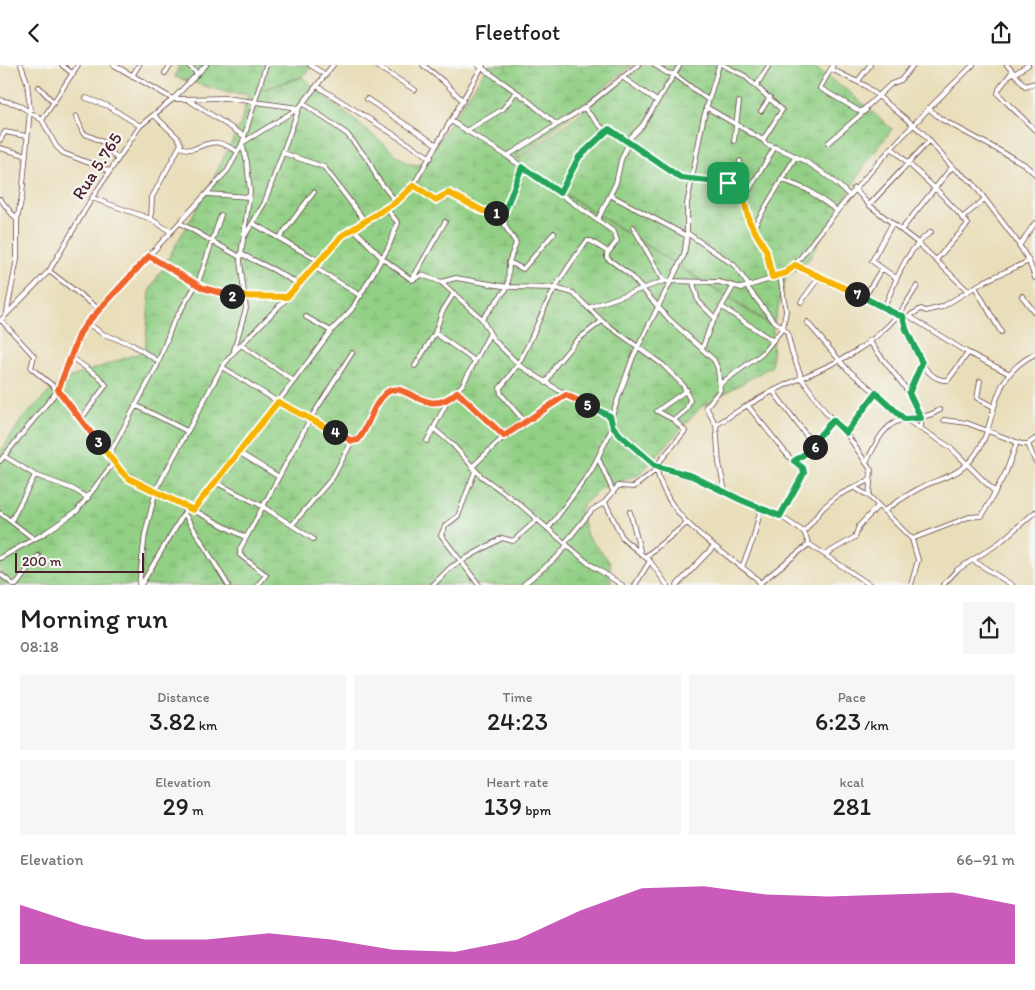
<!DOCTYPE html>
<meta charset="utf-8">
<style>
body{margin:0;font-family:Itim,sans-serif;background:#f6f6f6;color:#202124;height:100vh;display:flex;flex-direction:column;font-size:19px;white-space:nowrap}
*{box-sizing:border-box;margin:0}
p{font-size:16px;color:#757577}
.icon{flex:none;width:28px;height:28px;fill:none;stroke:currentColor;stroke-width:2;stroke-linecap:round;stroke-linejoin:round}
.map{position:relative;height:520px;overflow:hidden}
.drawer{display:flex;flex-direction:column;background:#fff;flex:1}
.drawer>*{flex:none}
.scale{position:absolute;left:15px;bottom:12px;width:129px;box-sizing:border-box;padding-left:5px;border:2px solid #4a1f2b;border-top:0;font-size:14px;line-height:18px;white-space:nowrap;color:#4a1f2b;-webkit-text-stroke:4px #f6f6f2;paint-order:stroke}
.pin{position:absolute;display:grid;place-items:center;width:42px;height:42px;color:#fff;margin:-21px;border-radius:10px;box-shadow:0 2px 8px #0006}
.km{position:absolute;width:25px;height:25px;margin:-12px;border-radius:50%;background:#222;color:#fff;font-size:14px;line-height:25px;text-align:center}
.round{display:grid;place-items:center;flex:none;width:52px;height:52px;border-radius:0px;background:#f6f6f6}
.headline{display:flex;align-items:center;justify-content:space-between;height:85px;padding:0 20px}
h1{font-size:28px;font-weight:600;line-height:38px}
.metrics{display:grid;grid-template-columns:repeat(3,1fr);gap:8px;height:85px;padding:5px 20px}
.metrics div{display:grid;align-content:center;border-radius:0px;background:#f6f6f6;text-align:center}
.metrics b{font-size:25px;font-weight:600}
.metrics small{font-size:14px;font-weight:400}
.metrics p{font-size:14px}
.chart{height:140px;padding:10px 20px}
.chart p{display:flex;justify-content:space-between}
.chart svg{width:100%;height:90px;margin-top:5px;fill:#b5179e;opacity:.7}
header{display:flex;justify-content:space-between;align-items:center;height:65px;padding:0 20px;background:#fff;font-size:22px;font-weight:600}
.map>svg:first-child{display:block}
.wetland{fill:url(#wetland-marsh);stroke:#6e7858}
.lines{fill:none;stroke-linecap:round;stroke-linejoin:round}
.street-casing{stroke:#623c40;stroke-width:5.5}
.street{stroke:#fff;stroke-width:4}
.split-1-casing{stroke:#fff;stroke-width:10}
.split-2-casing{stroke:#fff;stroke-width:10}
.split-3-casing{stroke:#fff;stroke-width:10}
.split-4-casing{stroke:#fff;stroke-width:10}
.split-5-casing{stroke:#fff;stroke-width:10}
.split-6-casing{stroke:#fff;stroke-width:10}
.split-7-casing{stroke:#fff;stroke-width:10}
.split-8-casing{stroke:#fff;stroke-width:10}
.split-1{stroke:#22a559;stroke-width:6}
.split-2{stroke:#f5b400;stroke-width:6}
.split-3{stroke:#f0652b;stroke-width:6}
.split-4{stroke:#f5b400;stroke-width:6}
.split-5{stroke:#f0652b;stroke-width:6}
.split-6{stroke:#22a559;stroke-width:6}
.split-7{stroke:#22a559;stroke-width:6}
.split-8{stroke:#f5b400;stroke-width:6}
.labels{text-anchor:middle;dominant-baseline:central;stroke-width:4.5;stroke-linejoin:round;paint-order:stroke}
.street-label{font-size:18px;fill:#4a1f2b;stroke:#f6f6f2}
</style>
<header><svg class="icon" aria-label="back" viewBox="0 0 24 24"><path d="M15 5l-7 7 7 7"/></svg>Fleetfoot<svg class="icon" aria-label="share" viewBox="0 0 24 24"><path d="M12 15V3M7 8l5-5 5 5M5 13v7h14v-7"/></svg></header>
<div class="map">
<svg width="1035" height="520" viewBox="0 0 1035 520">
<defs>
<pattern id="wetland-marsh" width="20" height="14" patternUnits="userSpaceOnUse" patternTransform="scale(1.25)"><rect width="20" height="14" fill="#93d086"/><path d="M1 5h8M5 5V1M11 12h8M15 12V8" fill="none" stroke="#80b274"/></pattern>
</defs>
<rect width="100%" height="100%" fill="#f6f6f2"/>
<filter id="ink" filterUnits="userSpaceOnUse"><feTurbulence type="fractalNoise" baseFrequency=".02" numOctaves="2"/><feDisplacementMap in="SourceGraphic" scale="10" xChannelSelector="R" yChannelSelector="G"/><feConvolveMatrix kernelMatrix="1 2 1 2 8 2 1 2 1" color-interpolation-filters="sRGB"/></filter>
<filter id="wash" filterUnits="userSpaceOnUse"><feTurbulence type="fractalNoise" baseFrequency=".0096" numOctaves="4" result="noise"/><feDisplacementMap in="SourceGraphic" scale="20" xChannelSelector="R" yChannelSelector="G"/><feGaussianBlur stdDeviation="1.12" result="paint"/><feColorMatrix in="noise" values="0 0 0 0 0 0 0 0 0 0 0 0 0 0 0 0 0 1.4 0 .05"/><feComposite in="paint" operator="in"/></filter>
<g filter="url(#wash)">
<rect width="100%" height="100%" fill="#e9deba"/>
<path class="wetland" d="M 179,0 L 315,0 L 302,11 L 262,25 L 302,12 L 408,99 L 422,100 L 489,0 L 632,0 L 518,94 L 516,86 L 519,95 L 643,0 L 811,0 L 848,26 L 892,64 L 864,101 L 809,194 L 786,213 L 773,261 L 568,130 L 531,104 L 568,131 L 773,262 L 772,301 L 701,342 L 639,410 L 601,423 L 580,444 L 587,471 L 610,497 L 611,520 L 0,520 L 0,387 L 3,383 L 22,354 L 60,316 L 145,286 L 150,225 L 210,120 L 241,58 L 248,29 L 228,28 L 175,12 Z"/>
</g>
<g filter="url(#ink)">
<g class="lines">
<g class="street-casing">
<path id="street" d="M 62,0 L 73,9
M 114,0 L 173,34 L 206,0
M 188,0 L 198,9
M 310,0 L 326,10
M 375,0 L 415,25
M 423,0 L 443,16 L 463,36
M 478,0 L 525,33 L 557,60
M 655,0 L 667,8 L 674,9 L 708,35
M 719,0 L 703,55 L 687,139 L 687,171 L 684,190 L 633,292 L 610,356 L 620,370 L 656,401 L 715,421 L 741,435 L 780,451 L 804,467
M 723,0 L 745,11 L 782,45 L 763,75
M 833,0 L 820,23 L 861,47 L 891,19 L 901,15 L 913,0
M 1007,0 L 1025,21 L 1035,18
M 831,4 L 866,21 L 922,67 L 952,102 L 972,117 L 1016,175 L 1029,196 L 1035,213
M 1012,7 L 999,24 L 998,29 L 1035,65
M 165,8 L 171,0
M 1014,9 L 1028,0
M 132,11 L 139,0
M 622,12 L 657,36
M 858,16 L 870,0
M 317,21 L 431,93
M 756,21 L 769,0
M 39,22 L 54,38
M 86,33 L 108,41 L 140,61
M 187,34 L 244,71
M 367,34 L 437,80
M 0,35 L 17,39 L 42,55 L 56,81 L 63,88 L 110,106
M 304,39 L 347,69 L 369,96 L 377,113 L 396,137
M 706,42 L 763,75 L 766,79 C 799,90 825,106 849,130
M 584,43 L 605,66
M 928,43 L 941,54 L 1024,99 L 1035,109
M 761,46 L 770,32
M 76,51 L 83,68 L 105,78 L 117,94
M 42,55 L 78,0
M 451,56 L 507,91 L 614,167 L 617,176 L 607,189 L 607,193 L 629,209 L 669,254 L 714,295 L 718,304 L 720,325 L 706,342 L 716,360
M 466,66 L 503,44 L 516,27
M 0,75 L 5,67 L 26,71
M 734,76 L 739,37
M 242,78 L 299,43 L 333,0
M 828,78 L 866,45
M 180,82 C 197,88 196,80 211,78 C 220,76 229,82 237,86
M 0,83 L 25,90
M 892,83 L 943,131 L 968,159 L 936,195
M 283,88 L 324,102 L 364,155
M 507,91 L 584,43 L 638,0
M 740,96 L 739,117 L 745,143 L 749,156 L 766,185 L 773,212
M 781,114 L 808,125 L 836,145
M 414,119 L 435,135 L 449,128 L 483,146 L 504,148
M 854,123 L 869,140 L 918,178 L 968,226
M 560,128 L 579,92 L 609,64 L 681,113 L 740,118
M 207,129 L 249,132
M 610,130 L 687,171
M 92,133 L 151,154 L 171,167
M 0,134 L 17,155
M 743,135 L 775,82
M 869,140 L 930,75
M 962,153 L 985,134
M 151,154 L 152,132 L 181,79 L 178,73 L 154,50
M 598,154 L 616,118 L 621,95 L 631,72 L 642,61 L 680,0
M 180,158 L 240,192
M 254,159 L 319,196
M 892,159 L 872,196 L 896,213
M 633,162 L 664,216
M 353,163 L 382,193 L 412,215 L 422,210 L 441,217 L 456,213 L 508,222 L 555,223 L 573,228 L 602,256 L 663,300 L 683,320 L 690,335 L 686,345 L 674,355 L 685,366 L 656,401 C 666,455 717,481 757,514 L 761,520
M 753,163 L 796,91
M 902,164 L 952,102
M 687,168 L 734,200 L 749,221
M 244,172 L 264,139 L 299,43
M 280,172 L 314,127
M 1019,181 L 1035,158
M 241,189 L 274,205 L 300,220
M 149,191 L 203,223 L 237,232 L 287,232
M 509,197 L 523,204 L 554,168
M 795,200 L 898,250 L 909,251 L 963,285 L 1008,308
M 314,202 L 361,231
M 49,206 L 100,245
M 413,213 L 445,157
M 441,217 L 482,254 L 493,274 L 519,300 L 566,330 L 610,351
M 693,217 L 698,236 L 715,253
M 747,222 L 772,254 L 787,267 L 792,287 L 802,314 L 827,349 L 846,368 L 871,405 L 869,431 L 912,474 L 918,495 L 911,520
M 975,222 L 1001,267
M 1022,231 L 1035,248
M 864,233 L 882,203
M 801,237 L 820,211
M 722,242 L 773,276
M 588,243 L 664,216 L 719,217 L 742,223 L 780,211 L 795,200 C 849,127 907,63 973,0
M 884,243 C 896,216 905,185 931,167
M 7,246 L 17,194 L 17,155 L 22,131 L 30,45 L 27,17 L 21,0
M 899,250 L 917,221
M 903,251 C 906,270 923,318 948,315 L 968,288
M 909,251 L 921,244 L 926,246 L 942,242 L 985,216 L 1029,196
M 306,252 L 331,266
M 482,254 L 508,222 L 509,197 L 516,178 L 505,161 L 504,148 L 522,102
M 1,255 L 34,291 L 31,303 L 58,325 L 121,407 L 193,445 L 240,388 L 331,266 L 352,244 L 388,183 L 398,158 L 386,143
M 0,256 L 49,206 L 92,133 L 140,61 L 173,34 L 226,33 L 299,43
M 807,257 L 847,304 L 876,328 L 897,349 L 950,382 L 995,427
M 87,258 L 103,269 L 131,279 L 158,296
M 435,268 L 475,296
M 869,276 L 907,325 L 921,353 L 921,364
M 241,280 L 294,316
M 702,284 L 710,262 L 733,222
M 234,285 L 246,243 L 240,196 L 250,127 L 247,97 L 242,79
M 72,293 L 98,311 L 106,320 L 81,354
M 415,301 L 435,268 L 442,247 L 454,228
M 222,302 L 309,356 L 355,376 L 360,372 L 385,329 C 399,319 409,330 423,335 C 431,338 439,338 447,337
M 980,316 L 977,333 L 994,342
M 546,318 L 556,300 L 576,276 L 602,256
M 720,319 L 762,289 L 783,263 L 786,246 L 780,211
M 773,326 L 815,382 L 794,396
M 457,327 L 504,371
M 909,328 L 922,298
M 135,340 L 187,366
M 748,341 L 789,392 L 804,405 L 780,451
M 674,355 L 657,346 L 687,325
M 944,355 L 967,358 L 1022,379 L 1028,379 L 1035,374
M 524,356 L 501,329 L 500,323 C 524,296 530,274 545,242 C 556,219 571,197 587,176 L 591,176 L 608,187
M 433,363 L 452,379 L 481,411 L 518,438 L 588,498 L 622,520
M 846,368 L 876,328
M 427,376 L 447,337 L 463,319 L 489,270
M 813,378 L 833,355
M 1028,379 L 1035,396
M 240,388 L 279,412
M 109,390 L 157,301 L 173,258 L 199,215 L 221,150
M 4,391 L 35,410 L 73,424 L 88,433
M 598,393 L 613,426
M 0,396 L 58,325 L 80,268 L 87,258 L 228,105 L 242,79 L 266,0
M 866,398 C 875,381 883,357 906,354 C 919,353 928,352 940,345
M 472,402 L 513,363 L 547,344 L 566,330
M 475,406 L 458,451 L 445,461 L 441,470 L 479,520
M 215,417 L 262,441 L 313,474
M 855,423 L 869,431
M 725,426 L 719,398 L 716,360 C 734,348 754,336 773,326 C 821,302 860,294 898,250
M 605,437 L 623,474 L 650,496 L 667,520
M 193,445 L 245,472
M 884,446 C 898,436 911,427 926,420 C 940,414 956,410 967,399 C 1003,365 981,316 1035,289
M 630,447 L 641,489
M 0,448 L 34,474
M 184,448 L 228,520
M 11,456 L 35,410
M 292,460 L 333,412 L 352,376
M 548,464 L 591,406 L 613,362
M 912,474 L 969,452 L 982,451 L 1006,407 L 1017,377
M 565,478 L 592,445 L 605,437 L 618,421 L 634,422 L 657,404
M 809,479 L 870,520
M 826,489 L 855,472 L 859,461 L 878,441
M 645,492 L 687,458
M 0,493 L 45,468 L 77,446 L 114,397
M 974,496 L 1012,520
M 742,502 L 753,475 L 761,443
M 0,509 L 14,520
M 760,518 L 809,479 L 804,467 L 823,443 L 837,431 L 869,415
M 16,520 L 38,491
M 139,520 L 145,469 L 156,425 L 222,302 L 234,287 L 300,220 L 333,179 L 364,155 L 396,137 L 414,119 L 483,0
M 141,520 L 187,443
M 258,520 L 266,510 L 240,490 L 240,484 L 309,356 L 352,288
M 433,520 L 451,502 L 502,473 L 513,476 L 537,455
M 523,520 L 557,492 L 567,480
M 635,520 L 650,496
M 677,520 L 714,481
M 943,520 L 957,505 L 999,478 L 1035,447"/>
</g>
<use href="#street" class="street"/>
</g>
</g>
<g class="lines" filter="url(#ink)">
<g class="split-1-casing">
<path id="split-1" d="M 496,148 L 504,148 L 522,102 L 560,128 L 579,92 L 609,64 L 681,113 L 728,118"/>
</g>
<g class="split-2-casing">
<path id="split-2" d="M 232,231 L 287,232 L 343,170 L 396,137 L 414,120 L 435,135 L 449,128 L 483,146 L 496,148"/>
</g>
<g class="split-3-casing">
<path id="split-3" d="M 98,377 L 58,325 L 80,268 L 87,258 L 149,191 L 203,223 L 232,231"/>
</g>
<g class="split-4-casing">
<path id="split-4" d="M 98,377 L 122,407 L 128,413 L 193,445 L 278,337 L 335,367"/>
</g>
<g class="split-5-casing">
<path id="split-5" d="M 335,367 L 352,376 L 358,375 C 369,362 372,340 386,328 C 405,312 425,357 457,327 L 504,371 L 566,330 L 587,340"/>
</g>
<g class="split-6-casing">
<path id="split-6" d="M 587,340 L 610,351 L 613,362 L 620,370 L 656,401 L 692,411 L 741,435 L 780,451 L 804,408 L 803,403 L 794,396 L 815,382"/>
</g>
<g class="split-7-casing">
<path id="split-7" d="M 815,382 L 813,378 L 833,355 L 846,368 L 876,328 L 904,354 L 921,353 L 909,328 L 922,298 L 906,264 L 903,251 L 898,250 L 857,229"/>
</g>
<g class="split-8-casing">
<path id="split-8" d="M 728,118 L 740,118 L 749,156 L 766,185 L 772,212 L 786,208 L 795,200 L 857,229"/>
</g>
<use href="#split-1" class="split-1"/>
<use href="#split-2" class="split-2"/>
<use href="#split-3" class="split-3"/>
<use href="#split-4" class="split-4"/>
<use href="#split-5" class="split-5"/>
<use href="#split-6" class="split-6"/>
<use href="#split-7" class="split-7"/>
<use href="#split-8" class="split-8"/>
</g>
<g class="labels">
<g class="street-label">
<text transform="translate(97 101) rotate(-57)">Rua 5.765</text>
</g>
</g>
</svg>
<div class="scale">200 m</div>
<div class="pin" style="left:728px;top:118px;background:#1e9e55"><svg class="icon" aria-label="arrive" viewBox="0 0 24 24"><path d="M6 21V4h12l-3 4 3 4H6"/></svg></div>
<b class="km" style="left:496px;top:148px">1</b>
<b class="km" style="left:232px;top:231px">2</b>
<b class="km" style="left:98px;top:377px">3</b>
<b class="km" style="left:335px;top:367px">4</b>
<b class="km" style="left:587px;top:340px">5</b>
<b class="km" style="left:815px;top:382px">6</b>
<b class="km" style="left:857px;top:229px">7</b>
</div>
<section class="drawer">
<div class="headline"><div><h1>Morning run</h1><p>08:18</p></div><a class="round"><svg class="icon" aria-label="share" viewBox="0 0 24 24"><path d="M12 15V3M7 8l5-5 5 5M5 13v7h14v-7"/></svg></a></div>
<div class="metrics">
<div><p>Distance</p><b>3.82<small> km</small></b></div>
<div><p>Time</p><b>24:23</b></div>
<div><p>Pace</p><b>6:23<small> /km</small></b></div>
</div>
<div class="metrics">
<div><p>Elevation</p><b>29<small> m</small></b></div>
<div><p>Heart rate</p><b>139<small> bpm</small></b></div>
<div><p>kcal</p><b>281</b></div>
</div>
<div class="chart"><p><span>Elevation</span>66–91 m</p>
<svg viewBox="0 0 160 44" preserveAspectRatio="none"><path d="M0 44V15L10 25L20 32L30 32L40 29L50 32L60 37L70 38L80 32L90 18L100 7L110 6L120 10L130 11L140 10L150 9L160 15V44z"/></svg>
</div>
</section>
